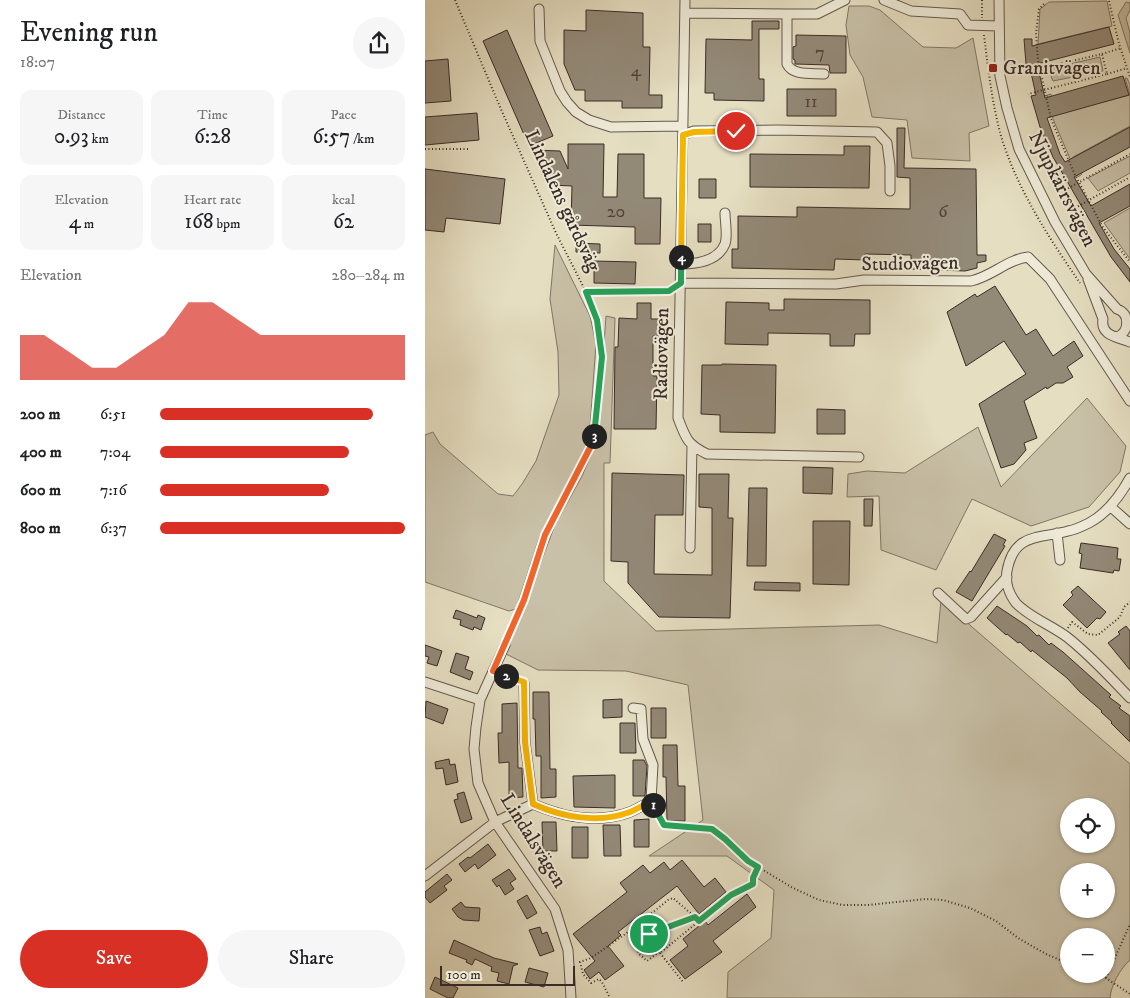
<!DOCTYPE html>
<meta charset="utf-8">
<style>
body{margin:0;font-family:"IM FELL DW Pica",serif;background:#f6f6f6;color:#202124;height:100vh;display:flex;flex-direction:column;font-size:19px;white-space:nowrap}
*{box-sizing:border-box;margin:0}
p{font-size:16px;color:#757577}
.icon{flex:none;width:28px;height:28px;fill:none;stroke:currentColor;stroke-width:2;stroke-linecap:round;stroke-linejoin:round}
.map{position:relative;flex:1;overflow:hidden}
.details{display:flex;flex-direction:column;background:#fff;width:425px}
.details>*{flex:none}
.controls{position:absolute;left:635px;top:798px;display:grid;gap:10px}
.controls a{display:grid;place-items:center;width:55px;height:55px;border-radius:50%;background:#fff;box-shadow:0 1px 4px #0004;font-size:25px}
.scale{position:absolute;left:15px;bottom:12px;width:135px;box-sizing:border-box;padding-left:5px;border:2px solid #3a2c27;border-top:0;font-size:14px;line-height:18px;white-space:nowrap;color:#3a2c27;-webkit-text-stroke:4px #eeead7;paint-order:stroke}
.pin{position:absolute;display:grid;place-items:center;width:42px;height:42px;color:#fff;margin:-21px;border:2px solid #fff;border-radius:50%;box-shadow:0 1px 5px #0007}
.km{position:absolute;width:25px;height:25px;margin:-12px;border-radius:50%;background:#222;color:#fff;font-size:14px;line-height:25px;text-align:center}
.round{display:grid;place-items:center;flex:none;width:52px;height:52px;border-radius:26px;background:#f6f6f6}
.summary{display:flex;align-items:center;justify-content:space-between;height:85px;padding:0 20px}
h1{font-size:28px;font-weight:600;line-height:38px}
.figures{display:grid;grid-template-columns:repeat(3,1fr);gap:8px;height:85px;padding:5px 20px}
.figures div{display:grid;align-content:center;border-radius:12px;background:#f6f6f6;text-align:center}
.figures b{font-size:21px;font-weight:600}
.figures small{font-size:14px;font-weight:400}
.figures p{font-size:14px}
.chart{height:140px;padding:10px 20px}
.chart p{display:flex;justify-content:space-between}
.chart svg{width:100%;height:90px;margin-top:5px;fill:#d93025;opacity:.7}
.action{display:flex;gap:10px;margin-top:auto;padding:10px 20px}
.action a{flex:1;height:58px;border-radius:30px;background:#d93025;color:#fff;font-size:20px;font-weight:600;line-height:58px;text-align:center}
.action a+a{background:#f6f6f6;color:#202124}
ul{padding:0 20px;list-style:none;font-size:16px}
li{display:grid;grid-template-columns:80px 60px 1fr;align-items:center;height:38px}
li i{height:12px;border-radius:6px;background:#d93025}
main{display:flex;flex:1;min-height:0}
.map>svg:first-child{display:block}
.green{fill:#c8c0a7;stroke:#817667;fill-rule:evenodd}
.building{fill:#938977;stroke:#3a2c27}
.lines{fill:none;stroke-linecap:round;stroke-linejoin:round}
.minor-casing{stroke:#65584e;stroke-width:11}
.path{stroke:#3a2c27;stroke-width:2;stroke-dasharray:1 2.5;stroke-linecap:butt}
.minor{stroke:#eeead7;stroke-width:9}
.split-1-casing{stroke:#fff;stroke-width:10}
.split-2-casing{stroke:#fff;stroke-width:10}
.split-3-casing{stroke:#fff;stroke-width:10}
.split-4-casing{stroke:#fff;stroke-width:10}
.split-5-casing{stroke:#fff;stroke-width:10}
.split-1{stroke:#22a559;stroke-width:6}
.split-2{stroke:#f5b400;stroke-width:6}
.split-3{stroke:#f0652b;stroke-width:6}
.split-4{stroke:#22a559;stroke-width:6}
.split-5{stroke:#f5b400;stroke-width:6}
.poi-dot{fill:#8f2418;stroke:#eeead7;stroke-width:2}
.labels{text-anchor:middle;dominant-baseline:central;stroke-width:4;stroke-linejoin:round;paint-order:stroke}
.number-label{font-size:18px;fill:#50433b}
.poi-label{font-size:20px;fill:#3a2c27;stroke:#eeead7;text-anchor:start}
.street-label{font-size:20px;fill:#3a2c27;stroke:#eeead7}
</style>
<main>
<section class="details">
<div class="summary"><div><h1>Evening run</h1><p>18:07</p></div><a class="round"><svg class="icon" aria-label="share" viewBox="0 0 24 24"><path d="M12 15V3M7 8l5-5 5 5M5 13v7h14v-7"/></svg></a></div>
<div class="figures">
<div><p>Distance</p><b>0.93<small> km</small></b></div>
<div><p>Time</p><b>6:28</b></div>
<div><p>Pace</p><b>6:57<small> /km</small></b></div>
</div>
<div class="figures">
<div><p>Elevation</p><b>4<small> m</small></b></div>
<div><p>Heart rate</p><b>168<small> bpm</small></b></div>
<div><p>kcal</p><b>62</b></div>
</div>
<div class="chart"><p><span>Elevation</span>280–284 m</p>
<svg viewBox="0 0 160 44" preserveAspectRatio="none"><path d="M0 44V22L10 22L20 30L30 38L40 38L50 30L60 22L70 6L80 6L90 14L100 22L110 22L120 22L130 22L140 22L150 22L160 22V44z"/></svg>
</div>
<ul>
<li><b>200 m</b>6:51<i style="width:87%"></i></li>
<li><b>400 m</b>7:04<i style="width:77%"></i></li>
<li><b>600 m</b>7:16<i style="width:69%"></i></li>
<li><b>800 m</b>6:37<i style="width:100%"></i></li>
</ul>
<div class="action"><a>Save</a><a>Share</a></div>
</section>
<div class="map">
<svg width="705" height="998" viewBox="0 0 705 998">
<rect width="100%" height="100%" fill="#e5dec1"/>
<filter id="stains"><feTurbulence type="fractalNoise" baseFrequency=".004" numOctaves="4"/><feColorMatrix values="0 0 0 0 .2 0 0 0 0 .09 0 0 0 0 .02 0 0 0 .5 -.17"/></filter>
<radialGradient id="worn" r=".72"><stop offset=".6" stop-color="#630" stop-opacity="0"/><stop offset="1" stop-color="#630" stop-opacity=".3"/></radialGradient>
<path class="green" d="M 682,1 L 687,26 L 613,44 L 615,9 L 624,2 Z
M 701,2 L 705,3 L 705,10 L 701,18 L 705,33 L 705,53 L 693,15 Z
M 424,6 L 444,6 L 455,10 L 498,47 L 531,48 L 548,38 L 564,126 L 544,133 L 545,161 L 487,158 L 482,120 L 447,117 L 438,77 L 425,55 L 421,25 Z
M 675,57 L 678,71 L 628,81 L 623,69 Z
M 700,78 L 702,78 L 705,85 L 705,126 L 648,157 L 657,174 L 653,177 L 628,119 L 622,95 L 626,94 L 631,114 L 705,95 Z
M 705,156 L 705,173 L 673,191 L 663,178 Z
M 705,208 L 705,259 L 679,223 Z
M 130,245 L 165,316 L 171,344 L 164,440 L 114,538 L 91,609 L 84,611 L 0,582 L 0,435 L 8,432 L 15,444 L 73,494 L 88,496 L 97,484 L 111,461 L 134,395 L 133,352 L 125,299 Z
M 181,316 L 190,318 L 185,463 L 179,463 L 179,581 L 231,631 L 454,625 L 512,643 L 516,600 L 705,764 L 705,960 C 695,969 686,985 685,998 L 302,998 L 303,972 L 346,938 L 349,890 L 302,856 L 224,856 L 278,820 L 263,685 L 201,671 L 113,670 L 81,654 L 130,525 L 157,476 L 172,442 ZM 644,806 L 681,806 L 681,844 L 644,844 ZM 644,871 L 681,871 L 681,909 L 644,909 ZM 644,936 L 681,936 L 681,974 L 644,974 Z
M 662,398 L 701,446 L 695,472 L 664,507 L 606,526 L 547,499 L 511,570 L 456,550 L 454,496 L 422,497 L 423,474 L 442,471 L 480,473 L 553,427 L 576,487 Z"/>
<path class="building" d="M 161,10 L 218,13 L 218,47 L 225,47 L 224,95 L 237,95 L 237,108 L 197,108 L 197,101 L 160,101 L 160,90 L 150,90 L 139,64 L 139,30 L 161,31 Z
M 327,21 L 354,21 L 354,29 L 334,29 L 334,79 L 339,79 L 339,101 L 289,100 L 289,93 L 280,93 L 281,39 L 327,40 Z
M 684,27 L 689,44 L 612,64 L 620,98 L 698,76 L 704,95 L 622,118 L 635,154 L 640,162 L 705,127 L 705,147 L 649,177 L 666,206 L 705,184 L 705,206 L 674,223 L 689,249 L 705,269 L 705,282 L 686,257 L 628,157 L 615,127 L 606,96 L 611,95 L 604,64 L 601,64 L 599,39 L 607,39 L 607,46 Z
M 82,30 L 128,136 L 104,146 L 58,41 Z
M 371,35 L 421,36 L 421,73 L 405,73 L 404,65 L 370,64 L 370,60 L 368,59 L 368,47 L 371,46 Z
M 23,59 L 26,101 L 0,103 L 0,61 Z
M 362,89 L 411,89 L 411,116 L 362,116 Z
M 52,113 L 54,140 L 0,145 L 0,117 Z
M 472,128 L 480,128 L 479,168 L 551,169 L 552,255 L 561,255 L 561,261 L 552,263 L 552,268 L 540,271 L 486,269 L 486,255 L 440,254 L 440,260 L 410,259 L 409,270 L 307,268 L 307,249 L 313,249 L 313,216 L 372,217 L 372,207 L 485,209 L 485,178 L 472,177 Z
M 143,144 L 179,144 L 178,197 L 192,197 L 193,154 L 219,154 L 219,198 L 236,198 L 235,244 L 210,244 L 210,227 L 146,225 L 147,186 L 126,185 L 125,181 L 120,181 L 107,150 L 135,151 L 143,169 Z
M 419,146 L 445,146 L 444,188 L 325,187 L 325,154 L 419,155 Z
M 0,169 L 80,179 L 75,224 L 21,218 L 19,232 L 0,230 Z
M 274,179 L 291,179 L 291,198 L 274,198 Z
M 273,224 L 286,224 L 286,242 L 273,242 Z
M 151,243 L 175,244 L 175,253 L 151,252 Z
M 169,261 L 211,262 L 210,284 L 169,283 Z
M 570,286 L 601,335 L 611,329 L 628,356 L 649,341 L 658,356 L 642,367 L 648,377 L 638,383 L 631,383 L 622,389 L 621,387 L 599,401 L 612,438 L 599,443 L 601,450 L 589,464 L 576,468 L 554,404 L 601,374 L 579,341 L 541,366 L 522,312 L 550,294 L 552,297 Z
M 359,299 L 445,300 L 445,334 L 430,334 L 429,346 L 405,346 L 405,334 L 343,333 L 343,345 L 300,344 L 301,302 L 344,303 L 344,310 L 359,310 Z
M 212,303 L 226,303 L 226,319 L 235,319 L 235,336 L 228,336 L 228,376 L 232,376 L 231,429 L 189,429 L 190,347 L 193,347 L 194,318 L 212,319 Z
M 297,364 L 351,365 L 350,433 L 295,432 L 295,415 L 276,414 L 277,365 L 297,365 Z
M 392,409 L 420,410 L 420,434 L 392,434 Z
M 378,467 L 408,468 L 407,494 L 378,493 Z
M 187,473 L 259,475 L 258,515 L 230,515 L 229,574 L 287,575 L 287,508 L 274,507 L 274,474 L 304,474 L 303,518 L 308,518 L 305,618 L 234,617 L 203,583 L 203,562 L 186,561 Z
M 324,488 L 342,488 L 341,566 L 322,566 Z
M 439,499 L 448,499 L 447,526 L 439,526 Z
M 388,521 L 425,521 L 424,585 L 388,584 Z
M 569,534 L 581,540 L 578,545 L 580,546 L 547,601 L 531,592 L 545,571 L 546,572 Z
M 656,543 L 693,548 L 692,559 L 696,559 L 694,571 L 689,570 L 688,573 L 655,568 L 657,554 L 654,553 Z
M 330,582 L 375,583 L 375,591 L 329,590 Z
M 653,586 L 681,612 L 675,619 L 672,618 L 662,628 L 638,605 L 648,595 L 646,592 Z
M 572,606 L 602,626 L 612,636 L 614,635 L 624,645 L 626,643 L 638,652 L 686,695 L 684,697 L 696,706 L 694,708 L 705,716 L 705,742 L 686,723 L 687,722 L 676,712 L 677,711 L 655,692 L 642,678 L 607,650 L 606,652 L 595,642 L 593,643 L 582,634 L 581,635 L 562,618 Z
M 31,610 L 52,618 L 53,615 L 60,618 L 56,630 L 49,627 L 48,630 L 35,625 L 36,620 L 28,618 Z
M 701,626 L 705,631 L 705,670 L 683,643 L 695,634 L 693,632 Z
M 0,645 L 17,651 L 12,666 L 2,663 L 4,657 L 0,656 Z
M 31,653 L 44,657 L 40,669 L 48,672 L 45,680 L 25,672 Z
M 108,692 L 124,692 L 125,769 L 131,769 L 131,797 L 116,798 L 116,756 L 111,756 L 110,719 L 108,719 Z
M 197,699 L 197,717 L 178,718 L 178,700 Z
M 1,701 L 23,709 L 18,724 L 0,717 Z
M 92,703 L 93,768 L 97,768 L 98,797 L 84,798 L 84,762 L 74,763 L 73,733 L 77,733 L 77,704 Z
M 226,708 L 241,708 L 241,738 L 226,738 Z
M 195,723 L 210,723 L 211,753 L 195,753 Z
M 238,745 L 252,745 L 253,786 L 260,786 L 260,821 L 242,821 L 241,777 L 238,777 Z
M 24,759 L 25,765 L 30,764 L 33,782 L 21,785 L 18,768 L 11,769 L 10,762 Z
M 208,760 L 219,760 L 222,766 L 220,796 L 208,796 Z
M 190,775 L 190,808 L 149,807 L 148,776 Z
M 39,792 L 47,819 L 36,823 L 29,800 L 33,799 L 32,794 Z
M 224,819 L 224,847 L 209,847 L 209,820 Z
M 117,822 L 131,822 L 132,851 L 118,851 Z
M 178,825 L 195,825 L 196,856 L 179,856 Z
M 147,827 L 163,827 L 163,858 L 147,858 Z
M 63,844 L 71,855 L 53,869 L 50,864 L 40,872 L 34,864 L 43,857 L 45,858 Z
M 257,860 L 279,887 L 290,878 L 301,892 L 274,914 L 252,886 L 193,932 L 196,935 L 183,946 L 199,966 L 180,980 L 174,972 L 165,979 L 159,970 L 170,961 L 148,934 L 202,892 L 195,883 L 218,865 L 225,873 L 239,862 L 245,870 Z
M 84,869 L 91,879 L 85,883 L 89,889 L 80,895 L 74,885 L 72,887 L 67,880 Z
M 22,874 L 27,880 L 19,886 L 22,890 L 5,903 L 0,897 L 0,892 Z
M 322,894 L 331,907 L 288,941 L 297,952 L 260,979 L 245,960 L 263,946 L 258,939 L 280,921 L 283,925 Z
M 102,895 L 112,913 L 102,919 L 92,901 Z
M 36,902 L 40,907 L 55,908 L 54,921 L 38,920 L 33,917 L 27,909 Z
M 115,927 L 117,934 L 122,932 L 129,951 L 115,956 L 104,930 Z
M 29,940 L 69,958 L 93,964 L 88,966 L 84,984 L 72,981 L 74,973 L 66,971 L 67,967 L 50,959 L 47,965 L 41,962 L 42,960 L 24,953 Z
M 104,968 L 123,973 L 119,987 L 100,982 Z
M 10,977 L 33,988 L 28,998 L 23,998 L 5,989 Z"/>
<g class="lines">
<g class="minor-casing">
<path id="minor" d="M 260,0 L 253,418 C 261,439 262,444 282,454 L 434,457
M 459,0 L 486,11 L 535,14 L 543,25 L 573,26
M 574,0 L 575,76 L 582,108 L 594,149 L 630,222 L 661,274 L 692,309 C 705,313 705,332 692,337
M 114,9 L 115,41 L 135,91 L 142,102 L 151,112 L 164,120 L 186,127 L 258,126
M 260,13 L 362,14 L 362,64 C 368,76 387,73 399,74
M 362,14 L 392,14 L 420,0
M 258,135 L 269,131 L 353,130 L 452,132 L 462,143 L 465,166 L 465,191
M 256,264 C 272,264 293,261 300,244 C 303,236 300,222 300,213
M 663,279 L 678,319 C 675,336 693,337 705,342
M 256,283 L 411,284 L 439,280 L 546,281 C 568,276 581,260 603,257 L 625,279 L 705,401
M 705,478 C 695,496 683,513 664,523 C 658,526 650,530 643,531 C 615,539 589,532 582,571 C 580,582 584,594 591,603 C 604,617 626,625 642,637 C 665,655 685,677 705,698
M 686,507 L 705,524
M 632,533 L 635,560
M 265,548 L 267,446
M 513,593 L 541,619 L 546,617 L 582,577
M 0,682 L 55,700 L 51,727 L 49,749 L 53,783 L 70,822 L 130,909 L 143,950 L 146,998
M 99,683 L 100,742 L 108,804 C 138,817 173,824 205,812 C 212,809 219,805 226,801 L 228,765 L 218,739 L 216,709 L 208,708
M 55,700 L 80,645
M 0,876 L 70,822 L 108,804"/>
</g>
<path class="path" d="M 30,0 L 75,107 L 131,233 L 161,292 L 172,320 L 177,357 L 169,440 L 120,535 L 99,600 L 83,638
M 557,0 L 557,18
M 684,1 L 694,44 L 705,77
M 619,4 L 614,9 L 611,33 L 613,60 L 626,119 L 650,175 L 677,226 L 705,262
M 559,35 C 563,68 567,103 576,136 C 592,189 624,238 655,283
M 677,54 L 696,48
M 599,72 L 677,54 L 682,74 L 603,94
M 682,74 L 702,68
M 0,149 L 44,149
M 640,190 L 705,154
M 650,208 L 705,177
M 161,292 L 246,290
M 643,628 L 647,622 L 663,634 L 673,635 L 695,617 L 699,607 L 705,602
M 75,674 L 92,680
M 231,809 L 239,825 L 287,829 L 300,839 L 323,861 L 368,888 L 394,900 L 417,905 L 443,905 L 501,899 L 518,900 L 545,908 L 571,921 L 593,938 L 621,954 L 644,964
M 211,934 L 213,953 L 222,961 L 234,952 L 235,953 L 306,895 L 328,884 L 328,877 L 333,867
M 235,953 L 258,982
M 667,974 L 681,978 L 705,994
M 681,978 L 705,924
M 184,996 L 177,982 L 174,979 L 166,983 L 158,974 L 155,962 L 166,958 L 206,930 L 243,900 L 248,898 L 270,917 C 254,923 221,941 206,930"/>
<use href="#minor" class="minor"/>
</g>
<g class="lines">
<g class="split-1-casing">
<path id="split-1" d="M 224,934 L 270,917 L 274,921 L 306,895 L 328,884 L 328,878 L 333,867 L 323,861 L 300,839 L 287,829 L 239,825 L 228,805"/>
</g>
<g class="split-2-casing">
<path id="split-2" d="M 81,676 L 99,682 L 100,742 L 108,804 C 137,817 173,824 205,812 C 212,809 219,805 226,801 L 228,805"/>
</g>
<g class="split-3-casing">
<path id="split-3" d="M 81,676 L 68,671 L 99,600 L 120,535 L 169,440 L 169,436"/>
</g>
<g class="split-4-casing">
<path id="split-4" d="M 169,436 L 177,357 L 172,320 L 161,292 L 244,291 L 256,283 L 256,257"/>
</g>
<g class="split-5-casing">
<path id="split-5" d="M 256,257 L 258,135 L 269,132 L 311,131"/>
</g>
<use href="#split-1" class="split-1"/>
<use href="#split-2" class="split-2"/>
<use href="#split-3" class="split-3"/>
<use href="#split-4" class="split-4"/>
<use href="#split-5" class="split-5"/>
</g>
<rect class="poi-dot" x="563" y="63" width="10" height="10" rx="2.5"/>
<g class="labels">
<g class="number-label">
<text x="395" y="53">7</text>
<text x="211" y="71">4</text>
<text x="386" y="102">11</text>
<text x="191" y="212">20</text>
<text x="518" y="212">6</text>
</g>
<g class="poi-label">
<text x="578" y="68">Granitvägen</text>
</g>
<g class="street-label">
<text transform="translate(637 189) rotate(63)">Njupkärrsvägen</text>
<text transform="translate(137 201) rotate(65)">Lindalens gårdsväg</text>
<text transform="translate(485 264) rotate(-1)">Studiovägen</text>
<text transform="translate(237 354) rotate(-89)">Radiovägen</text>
<text transform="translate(108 841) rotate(58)">Lindalsvägen</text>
</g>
</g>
<rect width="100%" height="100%" filter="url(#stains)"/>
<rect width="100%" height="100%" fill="url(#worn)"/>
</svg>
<div class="controls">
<a><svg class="icon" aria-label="locate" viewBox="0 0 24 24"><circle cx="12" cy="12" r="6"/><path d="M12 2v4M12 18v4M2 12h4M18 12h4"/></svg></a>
<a>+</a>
<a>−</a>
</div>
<div class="scale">100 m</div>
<div class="pin" style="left:224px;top:934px;background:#1e9e55"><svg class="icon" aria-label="arrive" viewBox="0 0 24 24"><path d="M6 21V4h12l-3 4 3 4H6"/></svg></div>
<div class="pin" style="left:311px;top:131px;background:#d93025"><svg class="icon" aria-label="check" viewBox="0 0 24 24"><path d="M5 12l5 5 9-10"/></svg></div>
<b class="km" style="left:228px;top:805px">1</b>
<b class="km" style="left:81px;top:676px">2</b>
<b class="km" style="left:169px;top:436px">3</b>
<b class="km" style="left:256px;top:257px">4</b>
</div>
</main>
